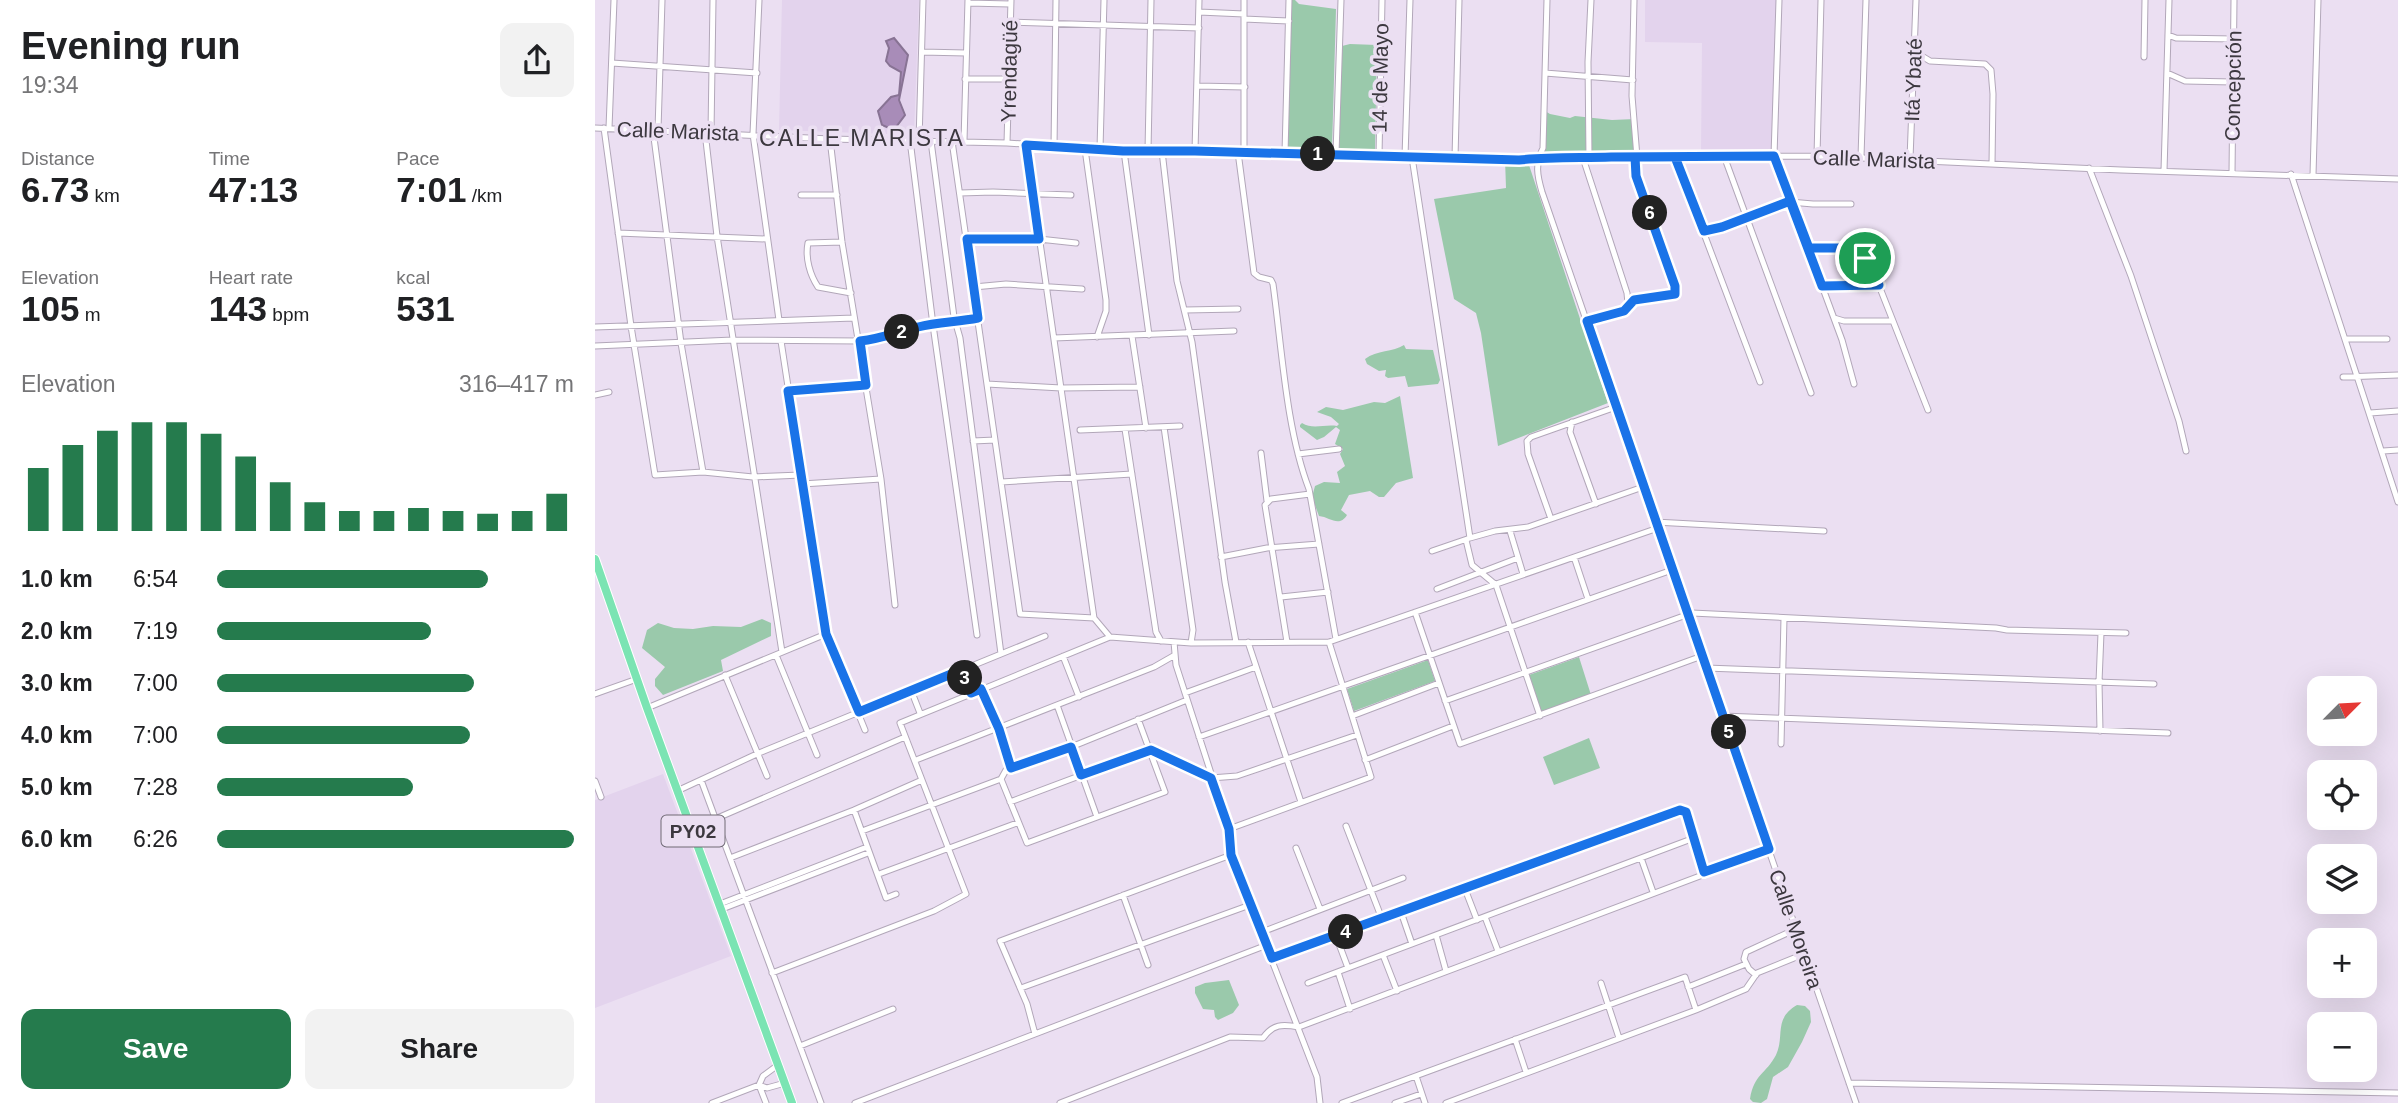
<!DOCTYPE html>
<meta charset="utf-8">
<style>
body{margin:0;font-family:Helvetica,sans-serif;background:#f2f2f2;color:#202124;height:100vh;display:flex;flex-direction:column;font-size:26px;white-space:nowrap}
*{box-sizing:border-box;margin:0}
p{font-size:23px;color:#757577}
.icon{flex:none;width:38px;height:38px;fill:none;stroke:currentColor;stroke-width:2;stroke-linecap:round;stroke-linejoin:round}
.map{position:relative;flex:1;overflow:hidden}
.drawer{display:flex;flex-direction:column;background:#fff;width:595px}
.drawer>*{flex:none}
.needle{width:46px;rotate:66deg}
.fabs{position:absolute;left:1712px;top:676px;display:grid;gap:14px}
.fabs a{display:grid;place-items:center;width:70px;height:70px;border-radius:14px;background:#fff;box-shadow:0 7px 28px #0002;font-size:35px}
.pin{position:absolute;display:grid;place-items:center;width:60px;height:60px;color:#fff;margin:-30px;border:4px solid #fff;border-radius:50%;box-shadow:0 2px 7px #0007}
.km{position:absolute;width:35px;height:35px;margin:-18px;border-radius:50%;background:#222;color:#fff;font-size:19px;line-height:35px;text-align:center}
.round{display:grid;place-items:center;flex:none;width:74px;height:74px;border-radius:14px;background:#f2f2f2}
.overview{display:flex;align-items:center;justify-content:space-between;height:119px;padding:0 21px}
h1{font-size:38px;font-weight:700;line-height:52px}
.stats{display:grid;grid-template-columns:repeat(3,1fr);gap:10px;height:119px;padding:7px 21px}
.stats div{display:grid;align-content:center}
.stats b{font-size:35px;font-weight:700}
.stats small{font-size:19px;font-weight:400}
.stats p{font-size:19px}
.chart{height:196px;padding:14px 21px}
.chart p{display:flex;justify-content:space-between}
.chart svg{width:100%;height:126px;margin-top:7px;stroke:#257b4d;stroke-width:6}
.cta{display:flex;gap:14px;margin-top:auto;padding:14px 21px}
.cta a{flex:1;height:80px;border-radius:14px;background:#257b4d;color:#fff;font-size:28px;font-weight:700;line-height:80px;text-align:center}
.cta a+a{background:#f2f2f2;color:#202124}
ul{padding:0 21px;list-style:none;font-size:23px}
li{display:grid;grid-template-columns:112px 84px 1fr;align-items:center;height:52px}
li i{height:18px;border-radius:9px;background:#257b4d}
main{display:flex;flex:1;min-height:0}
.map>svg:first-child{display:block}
.built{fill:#e3d3ed}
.green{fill:#9ac9ab}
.water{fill:#a88cb8;stroke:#887394;stroke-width:2}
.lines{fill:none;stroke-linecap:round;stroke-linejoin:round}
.minor-casing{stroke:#b2a7b9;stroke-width:7}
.primary-casing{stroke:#fff;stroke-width:10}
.minor{stroke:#fff;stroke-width:5}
.primary{stroke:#7be4b3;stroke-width:8}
.route-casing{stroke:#fff;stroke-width:14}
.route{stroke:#1a73e8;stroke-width:9}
.labels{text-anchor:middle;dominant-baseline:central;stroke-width:7;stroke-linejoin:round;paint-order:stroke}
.shield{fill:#ebdff2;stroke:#706a75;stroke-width:2}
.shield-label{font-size:19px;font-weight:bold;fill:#3c383f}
.street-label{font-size:21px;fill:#3c383f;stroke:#ebdff2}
.neighbourhood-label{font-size:23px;letter-spacing:2px;fill:#3c383f;stroke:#ebdff2}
</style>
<main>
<section class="drawer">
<div class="overview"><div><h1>Evening run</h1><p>19:34</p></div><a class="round"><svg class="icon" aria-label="share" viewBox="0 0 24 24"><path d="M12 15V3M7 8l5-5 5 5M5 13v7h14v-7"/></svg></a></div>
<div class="stats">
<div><p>Distance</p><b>6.73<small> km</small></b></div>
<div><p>Time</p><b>47:13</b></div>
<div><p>Pace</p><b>7:01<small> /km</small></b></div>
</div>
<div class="stats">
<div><p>Elevation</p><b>105<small> m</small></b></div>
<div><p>Heart rate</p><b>143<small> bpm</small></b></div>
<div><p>kcal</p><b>531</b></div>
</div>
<div class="chart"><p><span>Elevation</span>316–417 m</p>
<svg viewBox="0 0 160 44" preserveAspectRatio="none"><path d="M5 44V22M15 44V14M25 44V9M35 44V6M45 44V6M55 44V10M65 44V18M75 44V27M85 44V34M95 44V37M105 44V37M115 44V36M125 44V37M135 44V38M145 44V37M155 44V31"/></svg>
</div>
<ul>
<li><b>1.0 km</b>6:54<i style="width:76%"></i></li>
<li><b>2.0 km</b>7:19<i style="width:60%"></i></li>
<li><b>3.0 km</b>7:00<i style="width:72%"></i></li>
<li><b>4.0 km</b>7:00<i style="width:71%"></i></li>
<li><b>5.0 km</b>7:28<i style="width:55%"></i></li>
<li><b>6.0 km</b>6:26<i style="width:100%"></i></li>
</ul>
<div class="cta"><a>Save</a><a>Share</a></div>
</section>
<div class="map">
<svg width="1803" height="1103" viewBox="0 0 1803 1103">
<rect width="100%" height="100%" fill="#ebdff2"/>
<path class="built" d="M 187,0 L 324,0 L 319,135 L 184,130 Z
M 1050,0 L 1184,0 L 1181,151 L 1106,152 L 1107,43 L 1050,42 Z
M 68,774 L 136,956 L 0,1008 L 0,800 Z"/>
<path class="green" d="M 696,0 L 700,0 L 704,4 L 741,9 L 737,149 L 693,150 L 692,82 Z
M 755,44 L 782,45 L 780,153 L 744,150 L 747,46 Z
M 950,111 L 955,114 L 975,118 L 980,116 L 1017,120 L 1040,119 L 1042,156 L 950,154 Z
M 910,159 L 933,162 L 1013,403 L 903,446 L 886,333 L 881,313 L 859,299 L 839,199 L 911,188 Z
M 809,345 L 811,349 L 838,350 L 845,380 L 843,384 L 813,387 L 810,376 L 793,378 L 790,376 L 791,370 L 784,371 L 772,364 L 770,359 C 782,350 798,352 809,345 Z
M 805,396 L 818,478 L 801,483 L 789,497 L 784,497 L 775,491 L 754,495 L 746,510 L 752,515 C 744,528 735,517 724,516 L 717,497 L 720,486 L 729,482 L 745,483 L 742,472 L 750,466 L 745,454 L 748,449 L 740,444 L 745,430 L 741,427 L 729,437 L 722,440 L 705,427 L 705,425 L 707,423 C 718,430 729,424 742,426 L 744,424 L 736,417 L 722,412 L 731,407 L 748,410 L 779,402 L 790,403 Z
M 167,619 L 176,623 L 176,636 L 126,660 L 128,671 L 68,695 L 60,686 L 60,679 L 70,667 L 47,648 L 52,630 L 63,623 L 79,628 L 98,629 L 118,626 L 146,627 Z
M 984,657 L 996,695 L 946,714 L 934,675 Z
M 833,660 L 840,681 L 759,711 L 752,689 Z
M 994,738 L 1005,768 L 959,785 L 948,757 Z
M 634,980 L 644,1005 L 638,1013 L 623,1020 L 620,1017 L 619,1010 L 608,1009 L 600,993 L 600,987 L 610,983 Z
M 1202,1005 L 1210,1006 L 1215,1011 L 1216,1022 L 1207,1042 L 1193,1067 L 1178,1077 L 1172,1099 L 1166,1103 L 1158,1102 L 1155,1099 C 1159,1074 1171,1074 1181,1055 C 1190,1036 1178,1019 1202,1005 Z"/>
<path class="water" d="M 299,38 L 313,55 L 304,100 L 310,115 L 301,127 L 294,128 L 287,125 L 283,111 L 296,97 L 304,95 L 306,72 L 295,66 L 291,61 L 294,48 L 291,41 Z"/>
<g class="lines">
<g class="minor-casing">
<path id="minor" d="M 164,0 L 158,134 L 184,320
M 952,0 L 948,148 C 940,164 942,175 947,192 L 1261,1103
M 1039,0 L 1037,96 L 1042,157
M 1184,0 L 1179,156 L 1247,340 L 1259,384
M 373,3 L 415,4
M 604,12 L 649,14
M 649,19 L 694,21
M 415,22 L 604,28
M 1573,35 L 1581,38 L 1639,39
M 327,52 L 371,53
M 1320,52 L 1335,61 L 1390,64 L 1396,70 L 1398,94 L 1397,164
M 1549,57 L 1550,0
M 17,63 L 162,73
M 950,73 L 1038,80
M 1572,73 L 1590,81 L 1638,82
M 370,79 L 413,79
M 602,86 L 650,87
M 0,128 L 235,139 L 412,143 L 529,151 L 600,151 L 924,160 L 943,158 L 1222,156 L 1526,170 L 1803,179
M 9,128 L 36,326 L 60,475 L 108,472 L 158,477 L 206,475
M 14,128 L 19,0
M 58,130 L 86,343 L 108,472
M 63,130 L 67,0
M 110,132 L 122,236 L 187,652
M 116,132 L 118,0
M 235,139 L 247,242 L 286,479 L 300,605
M 315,140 L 338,325 L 382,635
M 324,141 L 328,0
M 336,141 L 359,317 L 365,338 L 406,654
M 357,141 L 425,614 L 499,618
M 369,141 L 373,0
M 412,143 L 416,0
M 431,145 L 499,618 L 515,637
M 459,147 L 461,0
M 490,149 L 511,300 L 511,311 L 502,337
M 505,149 L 509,0
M 529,151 L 554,335
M 553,151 L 556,0
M 567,151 L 582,281 L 597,342 L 630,582 L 641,642
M 600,151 L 604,0
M 643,152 L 659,273 L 664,277 L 676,280 L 678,284 C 687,349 691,429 714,489 L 741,639
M 649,152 L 649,0
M 690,153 L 694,0
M 741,154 L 746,0
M 784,156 L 787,0
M 1129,156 L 1216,393
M 1222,156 L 1226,0
M 810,157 L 815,0
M 817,157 L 875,538 L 837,551
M 1080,157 L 1165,382
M 1266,157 L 1271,0
M 860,158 L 864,0
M 988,158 L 1032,293 L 1033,304 L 1029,311 L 1024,313 L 991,321
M 994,158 L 993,62 L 996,0
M 1315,159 L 1321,0
M 1494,168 L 1536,276 L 1584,421 L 1591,451
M 1569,171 L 1574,0
M 1637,173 L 1639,0
M 1696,174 L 1803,502
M 1718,175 L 1723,0
M 365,193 L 398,192 L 476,195
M 206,195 L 242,195
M 1109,231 L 1127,227 L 1195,202 L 1218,204 L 1256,204
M 23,233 L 172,239
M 372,239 L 444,239 L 481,243
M 247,242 L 213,243 C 210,258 215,275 223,287 L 256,293
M 1214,248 L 1264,248 L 1283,283 L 1298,321
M 1227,286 L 1284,285
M 379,287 L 411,284 L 487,289
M 1033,304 L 1044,299 L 1076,296 L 1081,291 L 1041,176 L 1040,157
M 590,310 L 643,309
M 1239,318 L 1249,321 L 1298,321 L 1333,410
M 0,327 L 259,318
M 537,336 L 551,428
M 459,338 L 639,331
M 1751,339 L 1792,339
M 186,341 L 231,634 L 270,730
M 0,346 L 138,340 L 265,341 L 286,338 L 324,327 L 383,318
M 1748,377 L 1803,375
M 392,384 L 466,388 L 545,387
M 193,391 L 271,385
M 0,395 L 14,392
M 1775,413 L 1803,411
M 977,422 L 975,432 L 1001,504
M 569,427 L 598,630 L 596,643
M 530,429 L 561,632 L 566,641
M 485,430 L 585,426
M 378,441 L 400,440
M 1788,451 L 1803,450
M 666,453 L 672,501
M 703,454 L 744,449
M 406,482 L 537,474
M 207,484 L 286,479
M 956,519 L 933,454 L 932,441 L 936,437 L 1021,407
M 1060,522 L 1229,531
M 915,531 L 928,574
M 875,538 L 900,531 L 933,527 L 1048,487
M 871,540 L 877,565 L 901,585 L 945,716
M 626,557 L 672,548 L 724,544
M 979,557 L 993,599
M 842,589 L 923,558
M 686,597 L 733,592
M 820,612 L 865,744 L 1107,656
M 579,642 L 581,665 L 634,829 L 636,855 L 722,1077 L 725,1103
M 653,642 L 706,802
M 692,642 L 670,505 L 676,499 L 715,494
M 181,655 L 222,755
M 468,656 L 484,697
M 1111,668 L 1559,684
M 366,670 L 376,693
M 130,675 L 172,776
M 386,689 L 404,729 L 416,768
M 316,690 L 325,713
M 590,693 L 661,667
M 0,694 L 42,679
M 850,701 L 1097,613 L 1401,628 L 1412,630 L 1531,633
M 462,705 L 502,817
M 52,708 L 231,634
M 757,716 L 844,683
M 1128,716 L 1573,733
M 1505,731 L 1504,682 L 1506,633
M 604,737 L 1077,570
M 1186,744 L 1189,618
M 321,760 L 559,667 L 580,655
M 770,760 L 858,726
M 406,779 L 432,843 L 570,792 L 543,719
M 106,780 L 226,1103
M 0,781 L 6,797
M 82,791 L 164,753 L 450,636
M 415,802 L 556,749 L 616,778 L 642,776 L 762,735
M 259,810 L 291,898 L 301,894
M 751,826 L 787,919
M 97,829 L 310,737
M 97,829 L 125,833
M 634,829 L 776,777 L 734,642
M 267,831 L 406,779 L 411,770 L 476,747 L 592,700
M 701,848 L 725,909
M 135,858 L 259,810 L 327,780
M 1046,858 L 1058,892
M 284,874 L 422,823
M 870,889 L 882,920
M 528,895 L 553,965
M 125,904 L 272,847
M 127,909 L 273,853
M 806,912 L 817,944
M 890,917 L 903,951
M 667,932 L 808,878
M 841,935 L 851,971
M 741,936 L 753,968
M 788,955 L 802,991
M 677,958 L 1085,810 L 1091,812 L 1109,872
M 743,972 L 755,1009
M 177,973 L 339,911 L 371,894 L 305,723 L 515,637 L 596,643 L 734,642 L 1063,528
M 1161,975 L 1154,969 L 1149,959 L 1151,952 L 1201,929
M 713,983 L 1099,838
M 1006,983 L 1024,1038
M 1093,987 L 1151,964
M 426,988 L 655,905
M 440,1034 L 432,1004 L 405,941 L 636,855
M 920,1039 L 931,1072
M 205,1046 L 298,1009
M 821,1076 L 830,1103
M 1254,1083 L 1803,1093
M 117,1103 L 164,1085 L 172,1088 L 190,1083
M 171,1103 L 164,1085 L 168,1076 L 183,1065
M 260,1103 L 672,945
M 465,1103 L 635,1037 L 668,1038 C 678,1024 687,1024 704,1027 L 1174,850
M 747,1103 L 1090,977 L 1101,1010
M 800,1103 L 826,1094
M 851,1103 L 1101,1010 L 1151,989 L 1162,973 L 1209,954"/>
</g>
<g class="primary-casing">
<path id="primary" d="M 0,559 L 52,708 L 197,1103"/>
</g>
<use href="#minor" class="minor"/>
<use href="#primary" class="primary"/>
</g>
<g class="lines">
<g class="route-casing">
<path id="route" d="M 1270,258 L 1264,248 L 1214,248 L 1179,156 C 1125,156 1070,157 1016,157 C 985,158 954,157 924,160 L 600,151 L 528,151 L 431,145 L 444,239 L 372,239 L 383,318 C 363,322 343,322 323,327 C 303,332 285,339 265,341 L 271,385 L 193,391 L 231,634 L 264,712 L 366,670 L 376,693 L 386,689 L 404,729 L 416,768 L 476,747 L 486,775 L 556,750 L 616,778 L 634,829 L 636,855 L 677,958 L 1085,810 L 1091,812 L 1109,872 L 1174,849 L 992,321 L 1029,311 L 1039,300 L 1080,294 L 1080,286 L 1041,176 L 1040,157 L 1080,157 L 1109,231 L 1127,227 L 1195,201 L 1227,286 L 1284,285 L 1270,258"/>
</g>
<use href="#route" class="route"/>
</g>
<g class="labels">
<rect class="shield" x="66.5" y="815.5" width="63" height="31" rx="5"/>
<g class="shield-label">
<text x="98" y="831">PY02</text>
</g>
<g class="street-label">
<text transform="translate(414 71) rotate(-89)">Yrendagüé</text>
<text transform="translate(785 78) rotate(-89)">14 de Mayo</text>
<text transform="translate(1318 80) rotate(-88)">Itá Ybaté</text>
<text transform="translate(1638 86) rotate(-89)">Concepción</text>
<text transform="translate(83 131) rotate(2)">Calle Marista</text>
<text transform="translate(1279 159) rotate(2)">Calle Marista</text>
<text transform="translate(1201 929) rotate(71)">Calle Moreira</text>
</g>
<g class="neighbourhood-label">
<text x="267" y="138">CALLE MARISTA</text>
</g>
</g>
</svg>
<div class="fabs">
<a><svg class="needle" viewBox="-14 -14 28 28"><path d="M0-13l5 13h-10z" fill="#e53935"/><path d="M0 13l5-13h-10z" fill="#757577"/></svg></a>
<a><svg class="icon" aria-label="locate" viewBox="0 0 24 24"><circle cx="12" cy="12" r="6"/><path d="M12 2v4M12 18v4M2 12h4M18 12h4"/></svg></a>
<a><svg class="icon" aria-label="layers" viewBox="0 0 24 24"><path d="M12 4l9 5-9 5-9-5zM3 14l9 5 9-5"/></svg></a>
<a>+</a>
<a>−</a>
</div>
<div class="pin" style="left:1270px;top:258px;background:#1e9e55"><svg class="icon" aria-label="arrive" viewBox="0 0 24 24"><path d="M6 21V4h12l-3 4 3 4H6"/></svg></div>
<b class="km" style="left:723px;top:154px">1</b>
<b class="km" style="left:307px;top:332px">2</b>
<b class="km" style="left:370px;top:678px">3</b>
<b class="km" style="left:751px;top:932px">4</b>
<b class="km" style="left:1134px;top:732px">5</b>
<b class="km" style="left:1055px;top:213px">6</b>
</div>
</main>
